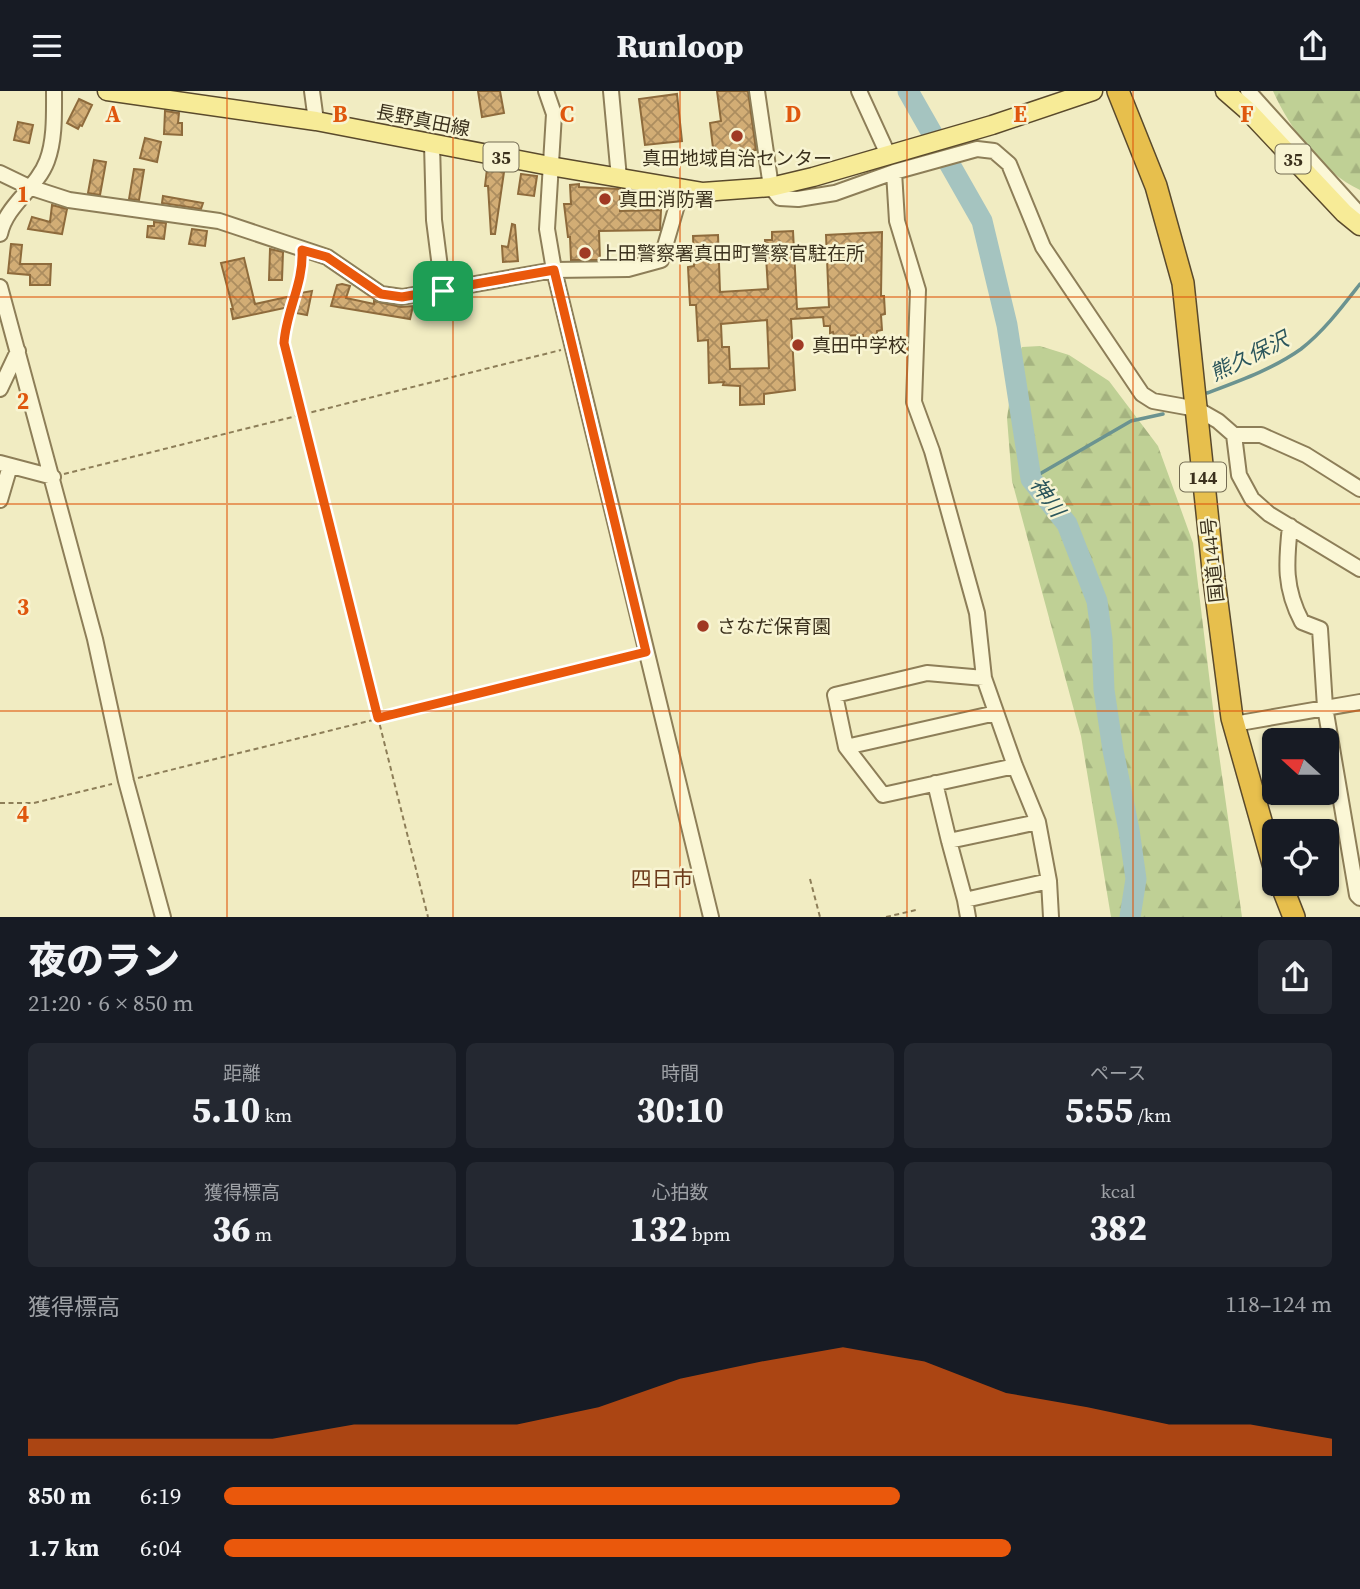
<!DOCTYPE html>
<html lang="ja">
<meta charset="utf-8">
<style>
body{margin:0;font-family:"Source Serif 4","Noto Sans JP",serif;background:#242831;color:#f1f3f6;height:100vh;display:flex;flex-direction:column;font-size:26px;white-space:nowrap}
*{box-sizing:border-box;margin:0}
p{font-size:23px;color:#9ea1a6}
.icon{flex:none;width:38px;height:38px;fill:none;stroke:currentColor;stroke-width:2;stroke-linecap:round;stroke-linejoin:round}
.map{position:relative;height:826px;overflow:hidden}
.details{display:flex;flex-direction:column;background:#171b24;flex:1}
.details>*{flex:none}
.needle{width:46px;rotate:291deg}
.buttons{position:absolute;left:1262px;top:637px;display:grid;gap:14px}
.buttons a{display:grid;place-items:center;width:77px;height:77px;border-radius:10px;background:#171b24;box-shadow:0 2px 5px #0004;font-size:35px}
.pin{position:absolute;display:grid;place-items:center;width:60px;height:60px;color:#fff;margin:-30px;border-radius:14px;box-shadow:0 4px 10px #0006}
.round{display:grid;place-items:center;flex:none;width:74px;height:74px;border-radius:10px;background:#242831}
.headline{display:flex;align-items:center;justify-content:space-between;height:119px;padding:0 28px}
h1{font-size:38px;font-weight:800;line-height:52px}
.metrics{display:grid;grid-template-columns:repeat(3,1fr);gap:10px;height:119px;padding:7px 28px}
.metrics div{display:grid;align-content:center;border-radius:10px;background:#242831;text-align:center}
.metrics b{font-size:35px;font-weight:800}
.metrics small{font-size:19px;font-weight:400}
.metrics p{font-size:19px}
.chart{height:196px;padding:14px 28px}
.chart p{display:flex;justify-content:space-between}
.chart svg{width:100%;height:126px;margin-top:7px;fill:#ea580c;opacity:.7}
ul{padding:0 28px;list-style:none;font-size:23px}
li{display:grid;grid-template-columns:112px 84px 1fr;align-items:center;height:52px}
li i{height:18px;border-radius:9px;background:#ea580c}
header{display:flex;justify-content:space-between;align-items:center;height:91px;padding:0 28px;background:#171b24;font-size:32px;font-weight:800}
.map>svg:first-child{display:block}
.forest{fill:url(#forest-firs)}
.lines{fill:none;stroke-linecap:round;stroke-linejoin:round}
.stream{stroke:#6b9390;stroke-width:3.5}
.river{stroke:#a5c4c0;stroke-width:21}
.building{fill:url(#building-cross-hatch);stroke:#8e6b3c;stroke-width:2;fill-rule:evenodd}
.minor-casing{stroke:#8d7e58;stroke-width:18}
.major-casing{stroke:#5a4a2c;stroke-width:21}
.highway-casing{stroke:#5a4a2c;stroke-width:24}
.path{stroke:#8d7e58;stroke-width:2;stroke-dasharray:5 3.5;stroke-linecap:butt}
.minor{stroke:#fbf7d6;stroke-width:14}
.major{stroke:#f7eb97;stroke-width:18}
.highway{stroke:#e7bf4d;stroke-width:21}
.route-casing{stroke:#fff;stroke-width:14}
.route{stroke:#ea580c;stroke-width:9}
.grid{fill:none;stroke:#df570d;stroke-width:2;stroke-opacity:0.55}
.poi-dot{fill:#a03923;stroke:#f8f4d2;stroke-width:2.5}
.labels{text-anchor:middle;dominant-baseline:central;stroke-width:5;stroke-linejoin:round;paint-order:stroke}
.shield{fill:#f8f4d2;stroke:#746c53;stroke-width:2}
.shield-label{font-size:18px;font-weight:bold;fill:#3b311d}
.street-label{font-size:19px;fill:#3b311d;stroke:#f8f4d2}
.poi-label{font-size:19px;fill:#3b311d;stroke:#f8f4d2;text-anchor:start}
.water-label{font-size:21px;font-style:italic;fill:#2b565c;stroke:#f8f4d2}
.neighbourhood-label{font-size:21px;fill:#6b3919;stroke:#f8f4d2}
.grid-label{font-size:23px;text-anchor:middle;font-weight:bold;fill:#df570d;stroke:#f8f4d2;stroke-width:5;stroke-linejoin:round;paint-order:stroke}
</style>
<header><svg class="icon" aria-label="menu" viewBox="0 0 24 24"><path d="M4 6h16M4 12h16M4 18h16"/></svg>Runloop<svg class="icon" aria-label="share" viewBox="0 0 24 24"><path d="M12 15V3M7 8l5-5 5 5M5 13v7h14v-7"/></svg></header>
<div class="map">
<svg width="1360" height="826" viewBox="0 0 1360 826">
<defs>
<pattern id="forest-firs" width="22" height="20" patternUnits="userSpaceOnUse" patternTransform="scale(1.75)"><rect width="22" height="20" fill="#bfd095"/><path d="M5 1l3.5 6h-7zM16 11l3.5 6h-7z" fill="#a5b380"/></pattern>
<pattern id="building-cross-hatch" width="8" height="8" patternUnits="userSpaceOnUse" patternTransform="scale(1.75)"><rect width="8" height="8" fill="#d2ad75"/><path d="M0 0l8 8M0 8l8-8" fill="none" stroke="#ac8d5f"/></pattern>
</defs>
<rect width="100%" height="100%" fill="#f1ecc2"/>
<path class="forest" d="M 1273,0 L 1360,0 L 1360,99 C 1322,81 1290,38 1273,0 Z
M 1040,255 L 1069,264 L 1109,290 L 1158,355 L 1193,452 L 1216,642 L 1242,826 L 1111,826 L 1081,645 L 1012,390 L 1007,327 L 1015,270 L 1022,256 Z"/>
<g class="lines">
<path class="stream" d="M 1207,302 C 1239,290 1273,278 1301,258 C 1324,240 1342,216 1360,193
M 1031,388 L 1131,330 L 1163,323"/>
<path class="river" d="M 908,0 L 982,130 L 1007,234 L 1031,388 L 1067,433 L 1097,510 L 1102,548 L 1104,599 L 1113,659 L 1129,739 L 1136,788 L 1130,826"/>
</g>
<path class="building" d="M 478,0 L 500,0 L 504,22 L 482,26 Z
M 717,0 L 748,0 L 756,59 L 714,65 L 710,32 L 721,30 Z
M 677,3 L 682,50 L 645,54 L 639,8 Z
M 79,8 L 92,14 L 82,35 L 80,34 L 78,38 L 67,32 Z
M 165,20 L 179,22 L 178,32 L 182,32 L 182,44 L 164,43 Z
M 18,31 L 33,34 L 29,52 L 14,49 Z
M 145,47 L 161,51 L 157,71 L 140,67 Z
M 94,69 L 106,71 L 100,104 L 88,102 Z
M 134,78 L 144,79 L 139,109 L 129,108 Z
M 487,78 L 504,81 L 495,143 L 491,143 L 488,95 L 485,95 Z
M 521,83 L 537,85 L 534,105 L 518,103 Z
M 579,93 L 579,96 L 620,98 L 620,120 L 661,119 L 660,139 L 599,140 L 600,169 L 571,169 L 570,146 L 568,146 L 564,113 L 571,113 L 570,94 Z
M 163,105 L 203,112 L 201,118 L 162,112 Z
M 52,114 L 67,118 L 62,143 L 28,138 L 32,126 L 50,131 Z
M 154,131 L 166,132 L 164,148 L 147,146 L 148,135 L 154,135 Z
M 512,133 L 515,134 L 518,170 L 503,171 L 502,155 L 508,156 Z
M 192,138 L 207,140 L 205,155 L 189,153 Z
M 793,140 L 797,218 L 829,216 L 826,144 L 882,141 L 881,205 L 884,205 L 885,223 L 881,224 L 882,239 L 877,240 L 876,253 L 864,253 L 863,244 L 834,245 L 833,241 L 830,242 L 830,235 L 824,235 L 823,226 L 791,228 L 795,299 L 764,303 L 764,313 L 740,314 L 740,295 L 723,294 L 724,291 L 709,292 L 708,249 L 698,250 L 696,214 L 690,214 L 688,176 L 694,175 L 693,145 L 718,144 L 720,201 L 768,198 L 765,149 L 772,149 L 772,141 ZM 767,229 L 769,277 L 730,278 L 729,256 L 722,256 L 721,233 Z
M 11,153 L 22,154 L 20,173 L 51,173 L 50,194 L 30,194 L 30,184 L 8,182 Z
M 270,158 L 283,161 L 282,189 L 269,189 Z
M 244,167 L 255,213 L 287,206 L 289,216 L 233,228 L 231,218 L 233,218 L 221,172 Z
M 342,193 L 350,195 L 346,207 L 374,213 L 374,210 L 401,216 L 413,215 L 410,228 L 331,215 L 337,194 Z
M 312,200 L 307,224 L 296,222 L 300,202 Z"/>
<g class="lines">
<g class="minor-casing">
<path id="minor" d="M 312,0 L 316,30
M 546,0 L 554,23 L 547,138 L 554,179 L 711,826
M 611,0 L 619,87
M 757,0 L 771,96 L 780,107 L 798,108 L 835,102 L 894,81 L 977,58 L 994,60 L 1009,73 L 1043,156 L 1142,303 L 1153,310 L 1197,318 L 1218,330 L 1234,344 L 1239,384 L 1252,408 L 1269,423 L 1360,478
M 859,0 L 886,59
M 1248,0 L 1360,124
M 432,53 L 434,129 L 443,200
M 894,81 L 897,130 L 918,199 L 914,311 L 932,360 L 977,522 L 984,587 L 1015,675 L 1038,731 L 1049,790 L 1051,826
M 0,82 L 29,96 L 69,109 L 219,130 L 327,166 L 381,203 L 402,206 L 554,179 L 628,178 L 661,169 L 682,97
M 0,143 C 6,114 37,97 47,70 C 55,49 54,23 54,0
M 0,196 L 95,548 L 126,690 L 163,826
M 0,298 L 18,260
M 1234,344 L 1261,344 L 1306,364 L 1360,398
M 0,372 L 53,386
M 0,409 L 10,375
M 1290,435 C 1286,472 1284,497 1302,531 L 1320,538 L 1325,616 L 1357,804 L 1360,807
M 984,587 L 927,582 L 835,604 L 846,656 L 883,704 L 1015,675
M 1234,633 L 1360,611
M 846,656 L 996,622
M 935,692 L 949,750
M 1038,731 L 949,750 L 965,809 L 1049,790
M 965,809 L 968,826"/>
</g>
<g class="major-casing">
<path id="major" d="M 107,0 L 316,30 L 550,75 L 703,101 L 771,96 L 813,86 L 992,34 L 1093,0
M 1225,0 L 1248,20 L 1344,122 L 1360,135"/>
</g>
<g class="highway-casing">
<path id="highway" d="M 1118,0 L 1156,95 L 1183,192 L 1214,488 L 1232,627 L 1274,776
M 1281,793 L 1294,826"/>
</g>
<path class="path" d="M 303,172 L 285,237 L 284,252 L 428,826
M 64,383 L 561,259
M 138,687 L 636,564
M 0,712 L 34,712 L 112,693
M 810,788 L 820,826
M 886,826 L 916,819"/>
<use href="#minor" class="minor"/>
<use href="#major" class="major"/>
<use href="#highway" class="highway"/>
</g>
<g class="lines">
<g class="route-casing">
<path id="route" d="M 302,159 L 327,166 L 381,203 L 402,206 L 554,179 L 646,561 L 378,627 L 284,252 C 286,220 304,192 302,159 Z"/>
</g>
<use href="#route" class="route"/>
</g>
<path class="grid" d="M 227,0 L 227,826M 453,0 L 453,826M 680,0 L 680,826M 907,0 L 907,826M 1133,0 L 1133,826M 0,206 L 1360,206M 0,413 L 1360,413M 0,620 L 1360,620"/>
<g class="poi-dot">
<circle cx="737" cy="45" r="7"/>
<circle cx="605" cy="108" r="7"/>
<circle cx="585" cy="162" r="7"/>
<circle cx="798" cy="254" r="7"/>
<circle cx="703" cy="535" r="7"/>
</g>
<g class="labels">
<g class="shield">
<rect x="483.5" y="51.5" width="35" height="29" rx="5"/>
<rect x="1275.5" y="53.5" width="35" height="29" rx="5"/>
<rect x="1180" y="371.5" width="46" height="29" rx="5"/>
</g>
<g class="shield-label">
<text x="501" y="66">35</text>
<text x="1293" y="68">35</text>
<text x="1203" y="386">144</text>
</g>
<g class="street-label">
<text transform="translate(423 29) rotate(11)">長野真田線</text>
<text transform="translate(1212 469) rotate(-96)">国道144号</text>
</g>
<g class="poi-label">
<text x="737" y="67" text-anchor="middle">真田地域自治センター</text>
<text x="619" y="108">真田消防署</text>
<text x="599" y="162">上田警察署真田町警察官駐在所</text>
<text x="812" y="254">真田中学校</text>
<text x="717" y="535">さなだ保育園</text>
</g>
<g class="water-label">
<text transform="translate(1249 265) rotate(-26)">熊久保沢</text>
<text transform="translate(1048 406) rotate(55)">神川</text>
</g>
<g class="neighbourhood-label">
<text x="662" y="787">四日市</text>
</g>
</g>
<g class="grid-label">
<text x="113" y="31">A</text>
<text x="340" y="31">B</text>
<text x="567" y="31">C</text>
<text x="793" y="31">D</text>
<text x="1020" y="31">E</text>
<text x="1247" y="31">F</text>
<text x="23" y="111">1</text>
<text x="23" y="318">2</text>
<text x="23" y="524">3</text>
<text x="23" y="731">4</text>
</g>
</svg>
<div class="buttons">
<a><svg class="needle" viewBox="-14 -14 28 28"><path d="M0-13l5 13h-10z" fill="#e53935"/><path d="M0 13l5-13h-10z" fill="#9ea1a6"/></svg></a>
<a><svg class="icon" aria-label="locate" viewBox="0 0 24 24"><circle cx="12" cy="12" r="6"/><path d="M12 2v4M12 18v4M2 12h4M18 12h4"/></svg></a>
</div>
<div class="pin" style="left:443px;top:200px;background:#1e9e55"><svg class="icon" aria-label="arrive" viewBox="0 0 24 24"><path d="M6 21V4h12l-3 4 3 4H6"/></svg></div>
</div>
<section class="details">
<div class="headline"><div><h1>夜のラン</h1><p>21:20 · 6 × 850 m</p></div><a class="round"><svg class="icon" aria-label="share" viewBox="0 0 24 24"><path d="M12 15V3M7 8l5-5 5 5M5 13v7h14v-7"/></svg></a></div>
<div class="metrics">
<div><p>距離</p><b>5.10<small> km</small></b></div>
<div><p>時間</p><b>30:10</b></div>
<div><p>ペース</p><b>5:55<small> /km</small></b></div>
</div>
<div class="metrics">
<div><p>獲得標高</p><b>36<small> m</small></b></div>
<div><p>心拍数</p><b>132<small> bpm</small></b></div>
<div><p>kcal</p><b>382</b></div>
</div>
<div class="chart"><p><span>獲得標高</span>118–124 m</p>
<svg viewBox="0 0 160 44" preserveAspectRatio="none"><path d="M0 44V38L10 38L20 38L30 38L40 33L50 33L60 33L70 27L80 17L90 11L100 6L110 11L120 22L130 27L140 33L150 33L160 38V44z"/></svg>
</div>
<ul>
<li><b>850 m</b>6:19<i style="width:61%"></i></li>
<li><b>1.7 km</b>6:04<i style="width:71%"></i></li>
</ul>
</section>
